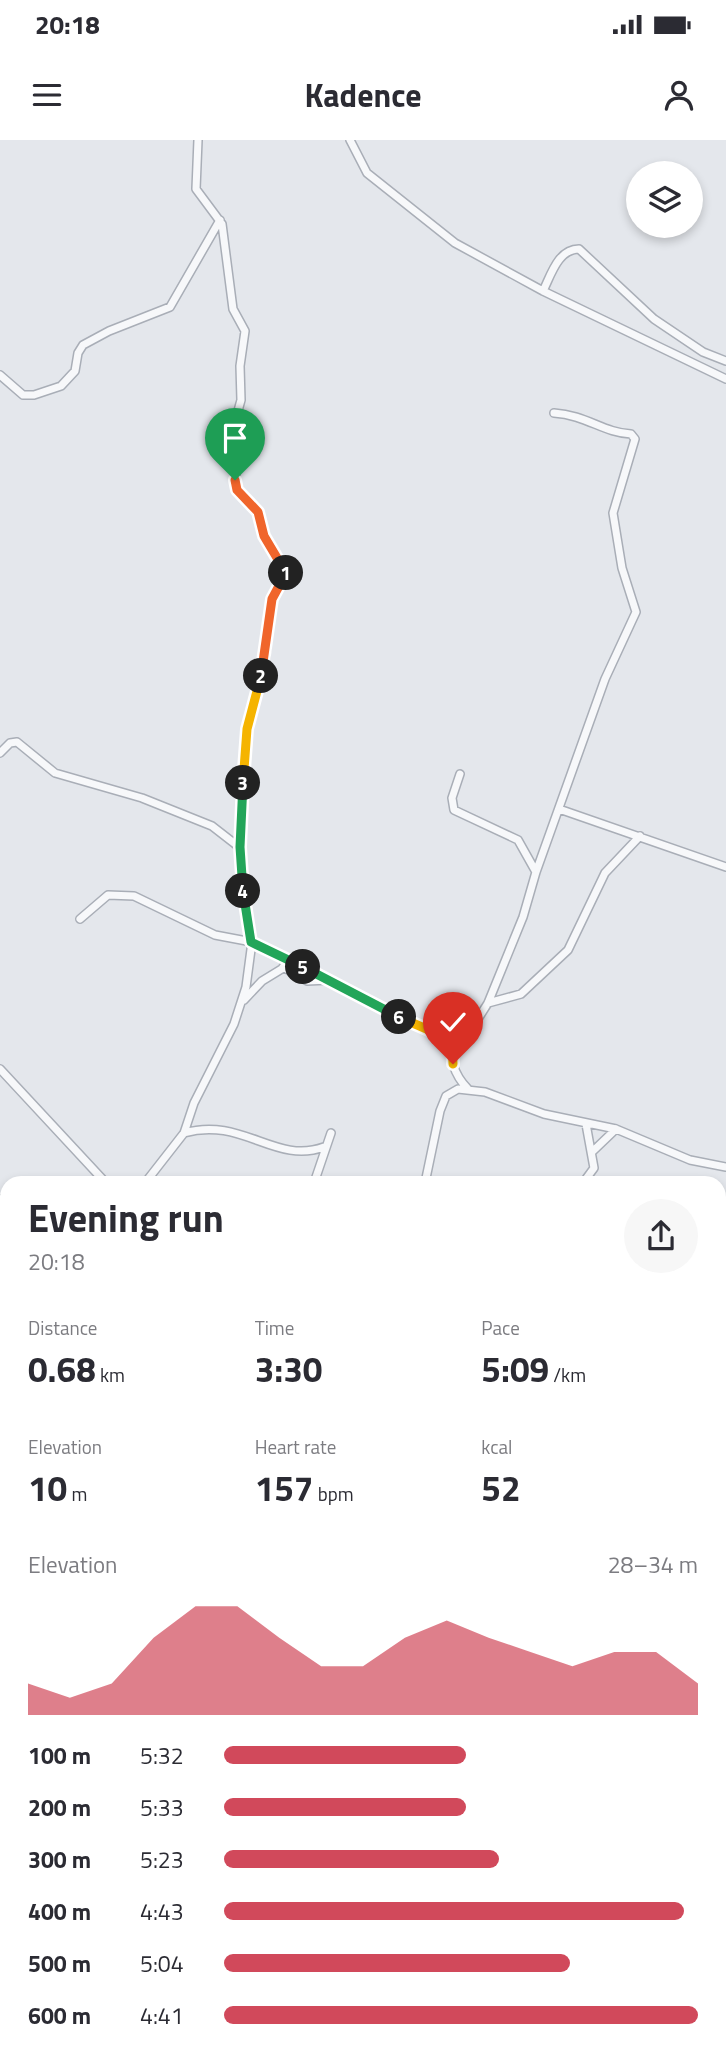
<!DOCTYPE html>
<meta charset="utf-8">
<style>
body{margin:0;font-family:"Titillium Web",sans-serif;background:#f7f7f7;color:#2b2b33;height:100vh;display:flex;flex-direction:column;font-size:26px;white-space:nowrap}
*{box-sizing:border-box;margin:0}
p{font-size:23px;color:#7c7c81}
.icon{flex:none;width:38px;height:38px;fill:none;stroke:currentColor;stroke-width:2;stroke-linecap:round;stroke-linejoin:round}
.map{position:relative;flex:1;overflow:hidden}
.drawer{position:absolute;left:0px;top:1036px;width:726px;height:882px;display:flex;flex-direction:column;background:#fff;border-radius:21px 21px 0 0;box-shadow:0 4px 10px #0003}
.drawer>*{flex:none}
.fabs{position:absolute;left:626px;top:21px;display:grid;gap:14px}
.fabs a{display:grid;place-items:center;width:77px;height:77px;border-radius:50%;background:#fff;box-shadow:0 4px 10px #0003;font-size:35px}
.pin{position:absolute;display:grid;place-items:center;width:60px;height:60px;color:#fff;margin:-72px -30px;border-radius:50% 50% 50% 0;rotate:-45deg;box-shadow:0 0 7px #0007}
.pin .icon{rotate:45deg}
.km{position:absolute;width:35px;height:35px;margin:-18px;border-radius:50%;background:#222;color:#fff;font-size:19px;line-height:35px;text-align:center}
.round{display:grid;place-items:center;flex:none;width:74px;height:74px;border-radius:37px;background:#f7f7f7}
.summary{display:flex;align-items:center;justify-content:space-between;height:119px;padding:0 28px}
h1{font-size:38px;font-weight:700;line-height:52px}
.stats{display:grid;grid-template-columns:repeat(3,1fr);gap:10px;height:119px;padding:7px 28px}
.stats div{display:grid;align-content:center}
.stats b{font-size:35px;font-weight:700}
.stats small{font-size:19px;font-weight:400}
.stats p{font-size:19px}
.chart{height:196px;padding:14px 28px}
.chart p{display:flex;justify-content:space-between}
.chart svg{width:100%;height:126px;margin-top:7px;fill:#d1495b;opacity:.7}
ul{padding:0 28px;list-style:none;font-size:23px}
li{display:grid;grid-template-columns:112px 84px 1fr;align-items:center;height:52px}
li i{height:18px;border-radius:9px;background:#d1495b}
.status{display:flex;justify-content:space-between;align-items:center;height:49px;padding:0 35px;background:#fff;direction:ltr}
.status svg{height:19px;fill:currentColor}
header{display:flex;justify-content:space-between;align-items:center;height:91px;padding:0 28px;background:#fff;font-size:32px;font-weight:700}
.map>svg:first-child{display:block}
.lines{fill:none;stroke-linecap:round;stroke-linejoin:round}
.minor-casing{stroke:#a9aeb7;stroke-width:10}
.secondary-casing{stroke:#a9aeb7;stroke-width:13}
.minor{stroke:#f7f8fa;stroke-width:7}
.secondary{stroke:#fff;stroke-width:10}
.split-1-casing{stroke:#fff;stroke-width:14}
.split-2-casing{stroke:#fff;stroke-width:14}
.split-3-casing{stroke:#fff;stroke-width:14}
.split-4-casing{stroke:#fff;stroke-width:14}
.split-5-casing{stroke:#fff;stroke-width:14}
.split-6-casing{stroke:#fff;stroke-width:14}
.split-7-casing{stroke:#fff;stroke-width:14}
.split-1{stroke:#f0652b;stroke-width:9}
.split-2{stroke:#f0652b;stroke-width:9}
.split-3{stroke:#f5b400;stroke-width:9}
.split-4{stroke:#22a559;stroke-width:9}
.split-5{stroke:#22a559;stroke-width:9}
.split-6{stroke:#22a559;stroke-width:9}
.split-7{stroke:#f5b400;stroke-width:9}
</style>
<div class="status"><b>20:18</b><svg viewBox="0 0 49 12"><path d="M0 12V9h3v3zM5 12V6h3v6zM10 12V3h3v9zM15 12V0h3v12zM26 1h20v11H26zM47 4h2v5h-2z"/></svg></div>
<header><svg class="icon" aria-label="menu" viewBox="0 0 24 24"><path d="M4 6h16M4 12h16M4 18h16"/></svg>Kadence<svg class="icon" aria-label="person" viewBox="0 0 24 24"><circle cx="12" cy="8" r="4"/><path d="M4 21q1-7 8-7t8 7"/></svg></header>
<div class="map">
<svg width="726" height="1918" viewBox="0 0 726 1918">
<rect width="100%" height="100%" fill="#e4e7ec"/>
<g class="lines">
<g class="minor-casing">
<path id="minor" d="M 350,0 L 367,33 L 455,103 L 543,151 L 726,239
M 543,151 C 551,135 558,109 579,109 L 654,179 L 703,212 L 726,221
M 0,235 L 23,255 L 34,255 L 61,246 L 75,231 L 78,213 L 83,205 L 109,191 L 170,167 L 220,80
M 0,613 L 10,603 L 17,602 L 55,633 L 142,658 L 212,686 L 239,707
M 460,634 L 452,658 L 454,670 L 518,700 L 536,732
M 559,669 L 726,727
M 80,779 L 108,755 L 134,756 L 215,795 L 252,802 L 380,868 L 438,894 L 455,897 L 476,882 L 488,863 L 523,777 L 536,732 L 605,539 L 636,472 L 622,428 L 613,373 L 635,299 L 631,294 C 604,293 586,275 554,273
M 283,827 L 307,841 L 329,840
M 244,860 L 262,841 L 293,822
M 488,863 L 521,854 L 568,810 L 605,733 L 640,696
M 455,897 C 446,915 455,936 468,949
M 0,929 L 106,1043
M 184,993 C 242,976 275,1025 324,1007
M 593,1011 L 616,989
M 145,1043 L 184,993 L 194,963 L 234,884 L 246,847 L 252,802 L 243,760 L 239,707 L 246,598 L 265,521 L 272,459 L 286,435 L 284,425 L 264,396 L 258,372 L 236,346 L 236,278 L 241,260 L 240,226 L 245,191 L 233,169 L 222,84 L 196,49 L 198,0
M 314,1043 L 331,993
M 425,1043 L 440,971 L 446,956 L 458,949 L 485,952 L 544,974 L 616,989 L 690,1020 L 726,1027
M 583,1043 L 594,1028 L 586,984
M 0,1059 L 7,1068
M 719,1098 L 726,1080
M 719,1118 L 726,1120
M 0,1201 L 7,1197
M 719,1305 L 726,1308
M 719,1394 L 726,1398
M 0,1409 L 7,1414
M 0,1424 L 7,1429
M 719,1464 L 723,1458
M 719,1514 L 726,1518
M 0,1578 L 7,1579
M 0,1652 L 7,1637
M 719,1681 L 726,1683
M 719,1767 L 726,1760
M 719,1836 L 726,1838
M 0,1893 L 7,1888
M 4,1918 L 7,1910
M 422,1918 L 424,1911"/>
</g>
<g class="secondary-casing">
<path id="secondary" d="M 0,1858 L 7,1861
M 162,1911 L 186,1918"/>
</g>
<use href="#minor" class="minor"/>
<use href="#secondary" class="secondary"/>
</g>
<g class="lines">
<g class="split-1-casing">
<path id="split-1" d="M 235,340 L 237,350 L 258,372 L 264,396 L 286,433"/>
</g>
<g class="split-2-casing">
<path id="split-2" d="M 261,536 L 272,459 L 286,433"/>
</g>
<g class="split-3-casing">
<path id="split-3" d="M 243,643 L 247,589 L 261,536"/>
</g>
<g class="split-4-casing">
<path id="split-4" d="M 243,751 L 240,707 L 243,643"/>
</g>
<g class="split-5-casing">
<path id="split-5" d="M 243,751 L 251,802 L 303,827"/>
</g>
<g class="split-6-casing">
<path id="split-6" d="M 303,827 L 399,877"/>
</g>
<g class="split-7-casing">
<path id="split-7" d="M 399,877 L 438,894 L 455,897 L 452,902 L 453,924"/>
</g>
<use href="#split-1" class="split-1"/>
<use href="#split-2" class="split-2"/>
<use href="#split-3" class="split-3"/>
<use href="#split-4" class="split-4"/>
<use href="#split-5" class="split-5"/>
<use href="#split-6" class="split-6"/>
<use href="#split-7" class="split-7"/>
</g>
</svg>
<div class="fabs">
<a><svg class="icon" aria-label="layers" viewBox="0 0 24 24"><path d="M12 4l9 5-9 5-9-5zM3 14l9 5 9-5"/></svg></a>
</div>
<div class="pin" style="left:235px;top:340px;background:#1e9e55"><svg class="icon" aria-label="arrive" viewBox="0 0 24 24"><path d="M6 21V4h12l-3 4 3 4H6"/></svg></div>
<div class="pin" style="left:453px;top:924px;background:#d93025"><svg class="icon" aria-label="check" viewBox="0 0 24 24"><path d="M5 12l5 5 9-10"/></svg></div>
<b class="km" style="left:286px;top:433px">1</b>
<b class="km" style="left:261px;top:536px">2</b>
<b class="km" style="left:243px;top:643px">3</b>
<b class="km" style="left:243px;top:751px">4</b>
<b class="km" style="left:303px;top:827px">5</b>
<b class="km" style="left:399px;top:877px">6</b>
<section class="drawer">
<div class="summary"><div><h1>Evening run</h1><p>20:18</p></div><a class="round"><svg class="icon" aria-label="share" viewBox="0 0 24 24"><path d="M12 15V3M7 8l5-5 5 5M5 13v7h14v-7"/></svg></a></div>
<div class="stats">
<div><p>Distance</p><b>0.68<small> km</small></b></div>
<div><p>Time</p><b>3:30</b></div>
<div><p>Pace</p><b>5:09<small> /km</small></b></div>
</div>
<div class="stats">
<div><p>Elevation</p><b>10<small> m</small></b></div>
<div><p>Heart rate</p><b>157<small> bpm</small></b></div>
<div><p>kcal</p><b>52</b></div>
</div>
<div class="chart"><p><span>Elevation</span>28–34 m</p>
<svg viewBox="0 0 160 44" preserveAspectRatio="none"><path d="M0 44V33L10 38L20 33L30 17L40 6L50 6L60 17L70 27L80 27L90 17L100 11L110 17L120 22L130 27L140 22L150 22L160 33V44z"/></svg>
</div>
<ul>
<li><b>100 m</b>5:32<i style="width:51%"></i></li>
<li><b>200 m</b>5:33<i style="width:51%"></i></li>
<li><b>300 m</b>5:23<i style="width:58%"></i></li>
<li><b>400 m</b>4:43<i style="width:97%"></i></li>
<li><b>500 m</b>5:04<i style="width:73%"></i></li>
<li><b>600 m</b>4:41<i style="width:100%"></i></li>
</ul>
</section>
</div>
